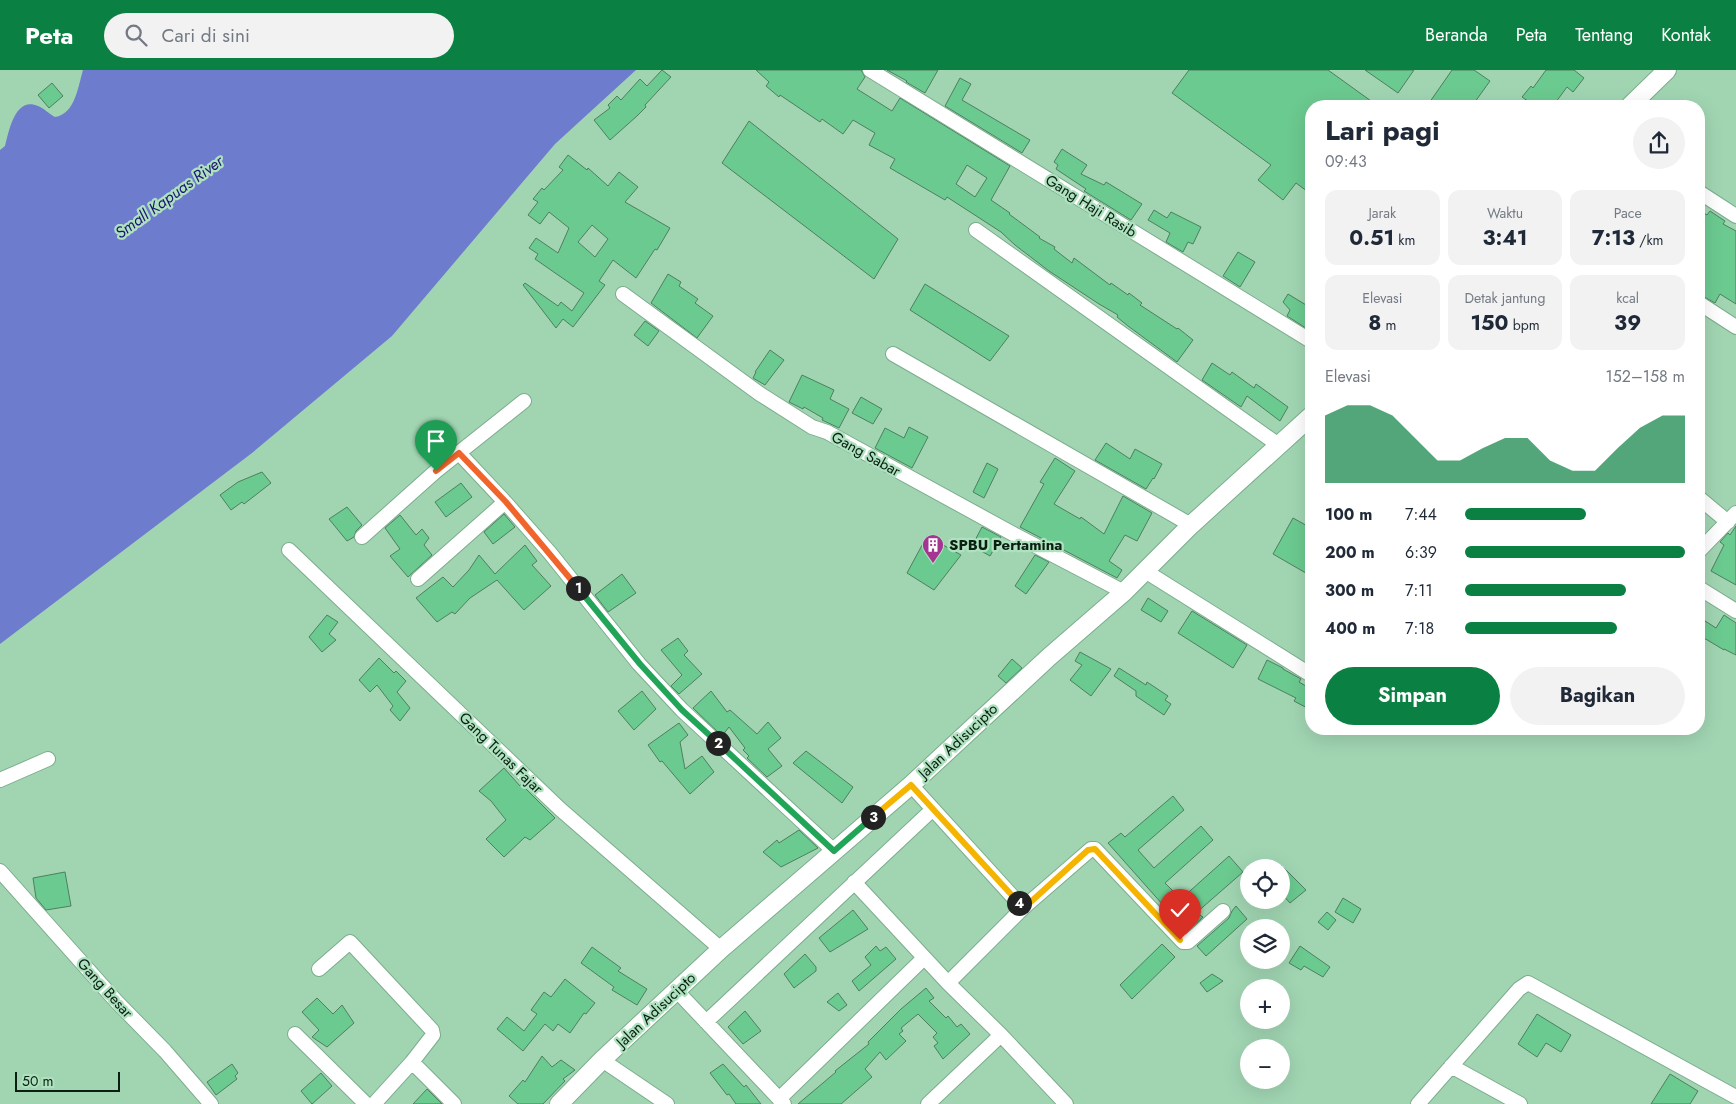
<!DOCTYPE html>
<html lang="id">
<meta charset="utf-8">
<style>
body{margin:0;font-family:Jost,sans-serif;background:#f2f2f3;color:#1f2937;height:100vh;display:flex;flex-direction:column;font-size:19px;white-space:nowrap}
*{box-sizing:border-box;margin:0}
p{font-size:16px;color:#747a83}
.icon{flex:none;width:28px;height:28px;fill:none;stroke:currentColor;stroke-width:2;stroke-linecap:round;stroke-linejoin:round}
.map{position:relative;flex:1;overflow:hidden}
.details{position:absolute;left:1305px;top:30px;width:400px;height:635px;display:flex;flex-direction:column;background:#fff;border-radius:20px;box-shadow:0 5px 20px #0002}
.details>*{flex:none}
.tools{position:absolute;left:1240px;top:789px;display:grid;gap:10px}
.tools a{display:grid;place-items:center;width:50px;height:50px;border-radius:50%;background:#fff;box-shadow:0 5px 20px #0002;font-size:25px}
.scale{position:absolute;left:15px;bottom:12px;width:105px;box-sizing:border-box;padding-left:5px;border:2px solid #0a1e12;border-top:0;font-size:14px;line-height:18px;white-space:nowrap;color:#0a1e12;-webkit-text-stroke:4px #aee2bf;paint-order:stroke}
.pin{position:absolute;display:grid;place-items:center;width:42px;height:42px;color:#fff;margin:-51px -21px;border-radius:50% 50% 50% 0;rotate:-45deg;box-shadow:0 0 5px #0007}
.pin .icon{rotate:45deg}
.km{position:absolute;width:25px;height:25px;margin:-12px;border-radius:50%;background:#222;color:#fff;font-size:14px;line-height:25px;text-align:center}
.round{display:grid;place-items:center;flex:none;width:52px;height:52px;border-radius:26px;background:#f2f2f3}
.summary{display:flex;align-items:center;justify-content:space-between;height:85px;padding:0 20px}
h1{font-size:28px;font-weight:700;line-height:38px}
.stats{display:grid;grid-template-columns:repeat(3,1fr);gap:8px;height:85px;padding:5px 20px}
.stats div{display:grid;align-content:center;border-radius:12px;background:#f2f2f3;text-align:center}
.stats b{font-size:21px;font-weight:700}
.stats small{font-size:14px;font-weight:400}
.stats p{font-size:14px}
.chart{height:140px;padding:10px 20px}
.chart p{display:flex;justify-content:space-between}
.chart svg{width:100%;height:90px;margin-top:5px;fill:#0b8043;opacity:.7}
.primary-button{display:flex;gap:10px;margin-top:auto;padding:10px 20px}
.primary-button a{flex:1;height:58px;border-radius:30px;background:#0b8043;color:#fff;font-size:20px;font-weight:700;line-height:58px;text-align:center}
.primary-button a+a{background:#f2f2f3;color:#1f2937}
ul{padding:0 20px;list-style:none;font-size:16px}
li{display:grid;grid-template-columns:80px 60px 1fr;align-items:center;height:38px}
li i{height:12px;border-radius:6px;background:#0b8043}
header{display:flex;align-items:center;gap:30px;box-sizing:border-box;height:70px;padding:0 25px;background:#0b8043;color:#fff}
header strong{font-size:24px}
nav{display:flex;gap:28px;margin-inline-start:auto;font-size:18px}
.search{width:350px;height:45px;background:#f2f2f3;display:flex;align-items:center;gap:12px;box-sizing:border-box;padding:0 18px;border-radius:28px;color:#747a83;font-size:19px}
.map>svg:first-child{display:block}
.water{fill:#6e7cce}
.building{fill:#6bca90;stroke:#4e7f5f;fill-rule:evenodd}
.lines{fill:none;stroke-linecap:round;stroke-linejoin:round}
.minor-casing{stroke:#7bad8c;stroke-width:16}
.major-casing{stroke:#7bad8c;stroke-width:20}
.minor{stroke:#fff;stroke-width:14}
.major{stroke:#fff;stroke-width:18}
.split-1-casing{stroke:#fff;stroke-width:10}
.split-2-casing{stroke:#fff;stroke-width:10}
.split-3-casing{stroke:#fff;stroke-width:10}
.split-4-casing{stroke:#fff;stroke-width:10}
.split-5-casing{stroke:#fff;stroke-width:10}
.split-1{stroke:#f0652b;stroke-width:6}
.split-2{stroke:#22a559;stroke-width:6}
.split-3{stroke:#22a559;stroke-width:6}
.split-4{stroke:#f5b400;stroke-width:6}
.split-5{stroke:#f5b400;stroke-width:6}
.labels{text-anchor:middle;dominant-baseline:central;stroke-width:4.5;stroke-linejoin:round;paint-order:stroke}
.street-label{font-size:15px;fill:#0a1e12;stroke:#aee2bf}
.poi-label{font-size:15px;font-weight:bold;fill:#0a1e12;stroke:#aee2bf;text-anchor:start}
.water-label{font-size:16px;font-style:italic;fill:#1d1274;stroke:#aee2bf}
</style>
<header>
<strong>Peta</strong>
<div class="search"><svg class="icon" aria-label="search" viewBox="0 0 24 24"><circle cx="10" cy="10" r="6"/><path d="M15 15l6 6"/></svg>Cari di sini</div>
<nav><a>Beranda</a><a>Peta</a><a>Tentang</a><a>Kontak</a></nav>
</header>
<div class="map">
<svg width="1736" height="1034" viewBox="0 0 1736 1034">
<rect width="100%" height="100%" fill="#a1d5b2"/>
<path class="water" d="M 83,0 L 636,0 L 555,74 L 392,266 L 252,383 L 0,574 L 0,80 L 5,76 C 9,61 15,26 38,36 C 44,38 49,44 55,47 C 75,44 78,17 83,0 Z"/>
<path class="building" d="M 662,0 L 671,7 L 645,35 L 646,37 L 637,46 L 610,70 L 594,50 L 610,38 L 608,35 L 617,26 L 621,30 L 640,9 L 647,16 Z
M 756,0 L 861,0 L 865,7 L 857,19 L 892,41 L 900,28 L 1010,96 L 991,130 L 1010,143 L 1009,144 L 1040,167 L 1039,168 L 1055,177 L 1054,179 L 1072,193 L 1074,188 L 1110,215 L 1111,213 L 1128,225 L 1129,223 L 1142,233 L 1140,235 L 1177,259 L 1178,258 L 1193,270 L 1177,292 L 1128,256 L 1117,247 L 1118,245 L 1099,234 L 1049,201 L 1015,175 L 1001,162 L 947,127 L 945,130 L 890,98 L 895,89 L 869,75 L 875,63 L 853,50 L 843,64 L 822,49 L 820,52 L 780,25 L 779,27 L 766,16 L 769,12 ZM 967,95 L 987,108 L 975,127 L 956,114 Z
M 887,0 L 938,0 L 925,23 L 906,12 L 907,11 Z
M 1189,0 L 1328,0 L 1378,36 L 1311,36 L 1311,124 L 1296,113 L 1283,130 L 1258,110 L 1271,95 L 1172,23 Z
M 1365,0 L 1414,0 L 1398,23 Z
M 1452,0 L 1474,0 L 1490,11 L 1472,36 L 1427,36 Z
M 1546,0 L 1574,0 L 1584,8 L 1573,22 L 1567,17 L 1553,36 L 1535,36 L 1522,27 L 1531,16 L 1533,18 Z
M 960,8 L 971,14 L 962,30 L 1030,70 L 1022,83 L 945,36 Z
M 52,13 L 63,26 L 49,38 L 38,25 Z
M 749,51 L 898,169 L 874,209 L 722,93 Z
M 1062,79 L 1087,95 L 1081,104 L 1104,115 L 1106,112 L 1142,134 L 1131,150 L 1084,121 L 1086,119 L 1056,99 L 1058,95 L 1054,92 Z
M 568,85 L 587,100 L 588,98 L 608,116 L 619,102 L 638,117 L 625,132 L 670,158 L 657,180 L 655,179 L 636,208 L 613,190 L 599,211 L 605,215 L 573,257 L 563,249 L 556,258 L 523,215 L 525,213 L 558,236 L 561,232 L 572,241 L 584,223 L 535,189 L 538,184 L 529,178 L 536,168 L 558,183 L 569,158 L 549,142 L 540,154 L 528,145 L 538,132 L 533,129 L 542,118 L 544,120 L 563,100 L 559,97 ZM 592,155 L 608,169 L 595,187 L 578,172 Z
M 1154,140 L 1167,148 L 1171,142 L 1201,157 L 1193,174 L 1188,172 L 1183,182 L 1166,172 L 1170,163 L 1148,150 Z
M 1699,140 L 1707,145 L 1710,141 L 1725,151 L 1723,154 L 1736,161 L 1736,234 L 1720,224 L 1715,233 L 1699,224 Z
M 1238,182 L 1255,192 L 1240,217 L 1223,206 Z
M 668,204 L 681,212 L 679,216 L 698,229 L 695,233 L 713,246 L 697,268 L 651,233 Z
M 925,214 L 1009,266 L 990,291 L 910,240 Z
M 1288,224 L 1311,238 L 1311,257 L 1309,260 L 1287,246 L 1290,240 L 1283,232 Z
M 645,251 L 659,261 L 648,276 L 634,265 Z
M 770,280 L 784,290 L 765,315 L 753,308 L 756,302 L 755,302 Z
M 1212,293 L 1230,305 L 1232,302 L 1254,318 L 1256,314 L 1288,337 L 1280,351 L 1247,326 L 1241,337 L 1202,310 Z
M 802,305 L 834,320 L 830,329 L 849,339 L 839,358 L 822,350 L 823,348 L 804,337 L 803,339 L 789,332 Z
M 861,327 L 882,339 L 873,354 L 852,343 Z
M 909,357 L 928,367 L 912,398 L 875,378 L 885,358 L 904,368 Z
M 1106,373 L 1130,389 L 1135,379 L 1162,394 L 1154,409 L 1153,408 L 1146,419 L 1095,390 Z
M 1055,388 L 1075,401 L 1054,434 L 1080,449 L 1081,447 L 1104,464 L 1123,426 L 1152,443 L 1137,471 L 1125,465 L 1109,491 L 1122,500 L 1117,508 L 1020,457 L 1044,414 L 1040,412 Z
M 987,393 L 998,399 L 984,428 L 973,422 Z
M 262,402 L 271,413 L 244,434 L 242,432 L 231,440 L 220,425 L 238,412 Z
M 461,413 L 472,427 L 446,447 L 435,432 Z
M 347,437 L 362,455 L 356,461 L 354,467 L 347,471 L 329,449 Z
M 504,444 L 515,457 L 493,474 L 484,462 Z
M 400,445 L 416,465 L 422,459 L 429,468 L 424,475 L 432,485 L 408,507 L 390,486 L 400,479 L 385,458 Z
M 1293,448 L 1311,458 L 1311,506 L 1273,484 Z
M 1736,456 L 1736,515 L 1711,501 L 1724,475 L 1720,472 L 1728,463 L 1730,465 Z
M 982,457 L 1001,467 L 990,486 L 972,476 Z
M 927,466 L 961,485 L 934,520 L 907,503 Z
M 525,475 L 537,491 L 532,495 L 551,516 L 524,540 L 497,510 L 470,528 L 455,544 L 452,542 L 437,552 L 416,528 L 443,507 L 453,517 L 469,500 L 479,485 L 495,504 Z
M 1035,485 L 1049,492 L 1026,524 L 1015,516 Z
M 622,504 L 636,523 L 608,542 L 595,525 Z
M 1148,528 L 1168,541 L 1161,552 L 1141,540 Z
M 1192,541 L 1247,575 L 1233,598 L 1178,563 Z
M 327,545 L 338,552 L 329,564 L 336,570 L 322,582 L 309,567 Z
M 1724,545 L 1736,553 L 1736,585 L 1724,579 L 1724,580 L 1699,565 L 1699,547 L 1716,558 Z
M 678,568 L 688,581 L 684,585 L 702,604 L 679,624 L 671,616 L 682,605 L 661,580 Z
M 1080,582 L 1111,599 L 1091,626 L 1070,610 L 1082,595 L 1075,591 Z
M 379,588 L 394,603 L 396,601 L 406,611 L 397,622 L 410,638 L 400,651 L 390,640 L 393,636 L 377,615 L 370,622 L 359,610 Z
M 1012,589 L 1022,598 L 1006,613 L 998,606 Z
M 1267,590 L 1283,598 L 1283,599 L 1301,609 L 1299,612 L 1311,619 L 1311,640 L 1294,631 L 1296,628 L 1258,609 Z
M 1119,598 L 1146,615 L 1147,612 L 1168,626 L 1165,630 L 1171,634 L 1164,645 L 1136,626 L 1136,621 L 1114,606 Z
M 642,621 L 656,639 L 634,660 L 618,641 Z
M 711,621 L 727,642 L 730,640 L 757,664 L 768,652 L 781,668 L 768,679 L 782,696 L 767,707 L 747,688 L 749,686 L 743,680 L 745,678 L 729,657 L 722,666 L 693,638 Z
M 679,653 L 688,665 L 680,672 L 685,699 L 702,686 L 714,702 L 690,724 L 662,691 L 660,692 L 648,675 Z
M 806,681 L 853,717 L 842,733 L 793,693 Z
M 504,698 L 520,716 L 521,714 L 555,748 L 530,770 L 525,767 L 504,787 L 486,769 L 506,750 L 491,731 L 479,721 Z
M 1173,726 L 1184,740 L 1138,780 L 1154,798 L 1201,756 L 1213,770 L 1165,813 L 1181,829 L 1229,786 L 1243,802 L 1196,843 L 1203,847 L 1187,862 L 1108,773 L 1121,763 L 1125,767 Z
M 799,760 L 818,778 L 781,797 L 763,782 L 777,770 L 779,773 Z
M 1281,795 L 1306,820 L 1290,833 L 1281,823 Z
M 65,802 L 71,836 L 46,840 L 36,828 L 33,808 Z
M 1343,828 L 1361,839 L 1353,853 L 1335,842 Z
M 1236,836 L 1247,849 L 1206,886 L 1197,876 L 1229,848 L 1232,841 Z
M 853,840 L 868,859 L 830,882 L 819,868 Z
M 1327,842 L 1336,850 L 1328,860 L 1318,852 Z
M 1162,874 L 1175,887 L 1132,929 L 1120,915 Z
M 876,876 L 880,881 L 886,877 L 896,889 L 859,921 L 852,911 L 871,895 L 865,887 Z
M 1300,876 L 1330,897 L 1323,907 L 1304,896 L 1301,900 L 1289,893 Z
M 592,877 L 621,898 L 618,901 L 647,919 L 637,935 L 612,920 L 614,917 L 581,893 Z
M 805,884 L 816,897 L 816,901 L 794,918 L 784,904 Z
M 1212,904 L 1223,911 L 1207,922 L 1200,913 Z
M 565,909 L 595,933 L 586,944 L 584,943 L 570,963 L 558,954 L 553,961 L 545,954 L 523,981 L 497,959 L 507,947 L 524,961 L 537,944 L 531,940 L 544,922 L 551,927 Z
M 926,918 L 934,928 L 929,931 L 946,948 L 948,946 L 957,957 L 961,954 L 970,964 L 943,989 L 934,976 L 938,973 L 933,967 L 937,963 L 918,944 L 901,958 L 903,961 L 899,964 L 906,971 L 886,990 L 880,982 L 865,999 L 872,1007 L 841,1034 L 798,1034 L 836,1002 L 835,1001 L 869,974 L 868,972 L 901,939 Z
M 838,923 L 847,935 L 839,941 L 827,932 Z
M 317,928 L 333,944 L 342,935 L 354,953 L 327,977 L 312,967 L 319,960 L 302,942 Z
M 745,941 L 761,961 L 743,974 L 728,957 Z
M 1537,944 L 1571,965 L 1561,982 L 1546,973 L 1537,987 L 1518,974 Z
M 542,986 L 552,997 L 561,990 L 575,1000 L 563,1009 L 565,1011 L 543,1034 L 518,1034 L 509,1026 L 523,1010 L 525,1012 Z
M 232,994 L 238,1003 L 235,1006 L 237,1009 L 216,1025 L 207,1012 Z
M 723,994 L 744,1017 L 746,1015 L 761,1034 L 736,1034 L 729,1024 L 727,1025 L 710,1003 Z
M 321,1003 L 332,1016 L 312,1034 L 301,1021 Z
M 1670,1004 L 1698,1021 L 1690,1034 L 1651,1034 Z
M 427,1019 L 442,1034 L 413,1034 Z"/>
<g class="lines">
<g class="minor-casing">
<path id="minor" d="M 870,0 L 1311,271
M 1699,122 L 1736,146
M 976,160 L 1280,376
M 623,224 L 760,324 L 812,357 L 827,362 L 1017,466 L 1124,522
M 1699,233 L 1736,257
M 893,284 L 1191,455
M 459,383 L 505,432 L 550,483 L 639,594 L 682,640 L 834,781
M 1699,428 L 1728,452
M 362,467 L 436,401 L 524,331
M 289,480 L 560,739 L 721,879
M 1699,481 L 1736,443
M 1145,501 L 1311,605
M 418,509 L 505,432
M 1699,518 L 1736,541
M 0,710 L 48,689
M 911,715 L 1023,838
M 0,801 L 116,931 L 165,981 L 211,1034
M 854,812 L 948,913 L 1001,965 L 1066,1034
M 319,899 L 350,872 L 432,960 L 433,965 L 412,992 L 374,1034
M 948,913 L 1023,838 L 1091,779 L 1095,779 L 1183,872 L 1188,872 L 1223,841
M 676,920 L 784,1034
M 706,952 L 933,739
M 295,964 L 366,1034
M 602,990 L 667,1034
M 412,992 L 454,1034
M 1451,996 L 1520,1034
M 779,1029 L 924,888
M 928,1034 L 1001,965
M 1418,1034 L 1519,919 L 1528,913 L 1736,1027"/>
</g>
<g class="major-casing">
<path id="major" d="M 1630,36 L 1667,0
M 559,1034 L 602,990 L 721,879 L 911,715 L 1049,587 L 1124,522 L 1191,455 L 1311,346"/>
</g>
<use href="#minor" class="minor"/>
<use href="#major" class="major"/>
</g>
<g class="lines">
<g class="split-1-casing">
<path id="split-1" d="M 436,401 L 459,383 L 506,432 L 578,518"/>
</g>
<g class="split-2-casing">
<path id="split-2" d="M 578,518 L 640,594 L 682,640 L 718,673"/>
</g>
<g class="split-3-casing">
<path id="split-3" d="M 718,673 L 834,781 L 873,747"/>
</g>
<g class="split-4-casing">
<path id="split-4" d="M 873,747 L 911,715 L 1019,833"/>
</g>
<g class="split-5-casing">
<path id="split-5" d="M 1019,833 L 1024,838 L 1088,780 L 1095,779 L 1180,870"/>
</g>
<use href="#split-1" class="split-1"/>
<use href="#split-2" class="split-2"/>
<use href="#split-3" class="split-3"/>
<use href="#split-4" class="split-4"/>
<use href="#split-5" class="split-5"/>
</g>
<defs>
<g id="building-pin" transform="scale(1.125)"><path d="M0 17L-7.5 6A9.5 9.5 0 1 1 7.5 6Z" fill="#a43592" stroke="#aee2bf"/><path d="M-4-6H4V6H1V3H-1V6H-4ZM-2.5-4.3h1.7v1.8h-1.7ZM.8-4.3h1.7v1.8H.8ZM-2.5-1h1.7V.8h-1.7ZM.8-1h1.7V.8H.8Z" fill="#fff"/></g>
</defs>
<g fill-rule="evenodd">
<use href="#building-pin" x="933" y="475"/>
</g>
<g class="labels">
<g class="street-label">
<text transform="translate(1091 136) rotate(32)">Gang Haji Rasib</text>
<text transform="translate(866 384) rotate(29)">Gang Sabar</text>
<text transform="translate(958 671) rotate(-43)">Jalan Adisucipto</text>
<text transform="translate(501 683) rotate(44)">Gang Tunas Fajar</text>
<text transform="translate(105 918) rotate(48)">Gang Besar</text>
<text transform="translate(656 940) rotate(-43)">Jalan Adisucipto</text>
</g>
<g class="poi-label">
<text x="949" y="475">SPBU Pertamina</text>
</g>
<g class="water-label">
<text transform="translate(169 127) rotate(-36)">Small Kapuas River</text>
</g>
</g>
</svg>
<div class="tools">
<a><svg class="icon" aria-label="locate" viewBox="0 0 24 24"><circle cx="12" cy="12" r="6"/><path d="M12 2v4M12 18v4M2 12h4M18 12h4"/></svg></a>
<a><svg class="icon" aria-label="layers" viewBox="0 0 24 24"><path d="M12 4l9 5-9 5-9-5zM3 14l9 5 9-5"/></svg></a>
<a>+</a>
<a>−</a>
</div>
<div class="scale">50 m</div>
<div class="pin" style="left:436px;top:401px;background:#1e9e55"><svg class="icon" aria-label="arrive" viewBox="0 0 24 24"><path d="M6 21V4h12l-3 4 3 4H6"/></svg></div>
<div class="pin" style="left:1180px;top:870px;background:#d93025"><svg class="icon" aria-label="check" viewBox="0 0 24 24"><path d="M5 12l5 5 9-10"/></svg></div>
<b class="km" style="left:578px;top:518px">1</b>
<b class="km" style="left:718px;top:673px">2</b>
<b class="km" style="left:873px;top:747px">3</b>
<b class="km" style="left:1019px;top:833px">4</b>
<section class="details">
<div class="summary"><div><h1>Lari pagi</h1><p>09:43</p></div><a class="round"><svg class="icon" aria-label="share" viewBox="0 0 24 24"><path d="M12 15V3M7 8l5-5 5 5M5 13v7h14v-7"/></svg></a></div>
<div class="stats">
<div><p>Jarak</p><b>0.51<small> km</small></b></div>
<div><p>Waktu</p><b>3:41</b></div>
<div><p>Pace</p><b>7:13<small> /km</small></b></div>
</div>
<div class="stats">
<div><p>Elevasi</p><b>8<small> m</small></b></div>
<div><p>Detak jantung</p><b>150<small> bpm</small></b></div>
<div><p>kcal</p><b>39</b></div>
</div>
<div class="chart"><p><span>Elevasi</span>152–158 m</p>
<svg viewBox="0 0 160 44" preserveAspectRatio="none"><path d="M0 44V11L10 6L20 6L30 11L40 22L50 33L60 33L70 27L80 22L90 22L100 33L110 38L120 38L130 27L140 17L150 11L160 11V44z"/></svg>
</div>
<ul>
<li><b>100 m</b>7:44<i style="width:55%"></i></li>
<li><b>200 m</b>6:39<i style="width:100%"></i></li>
<li><b>300 m</b>7:11<i style="width:73%"></i></li>
<li><b>400 m</b>7:18<i style="width:69%"></i></li>
</ul>
<div class="primary-button"><a>Simpan</a><a>Bagikan</a></div>
</section>
</div>
